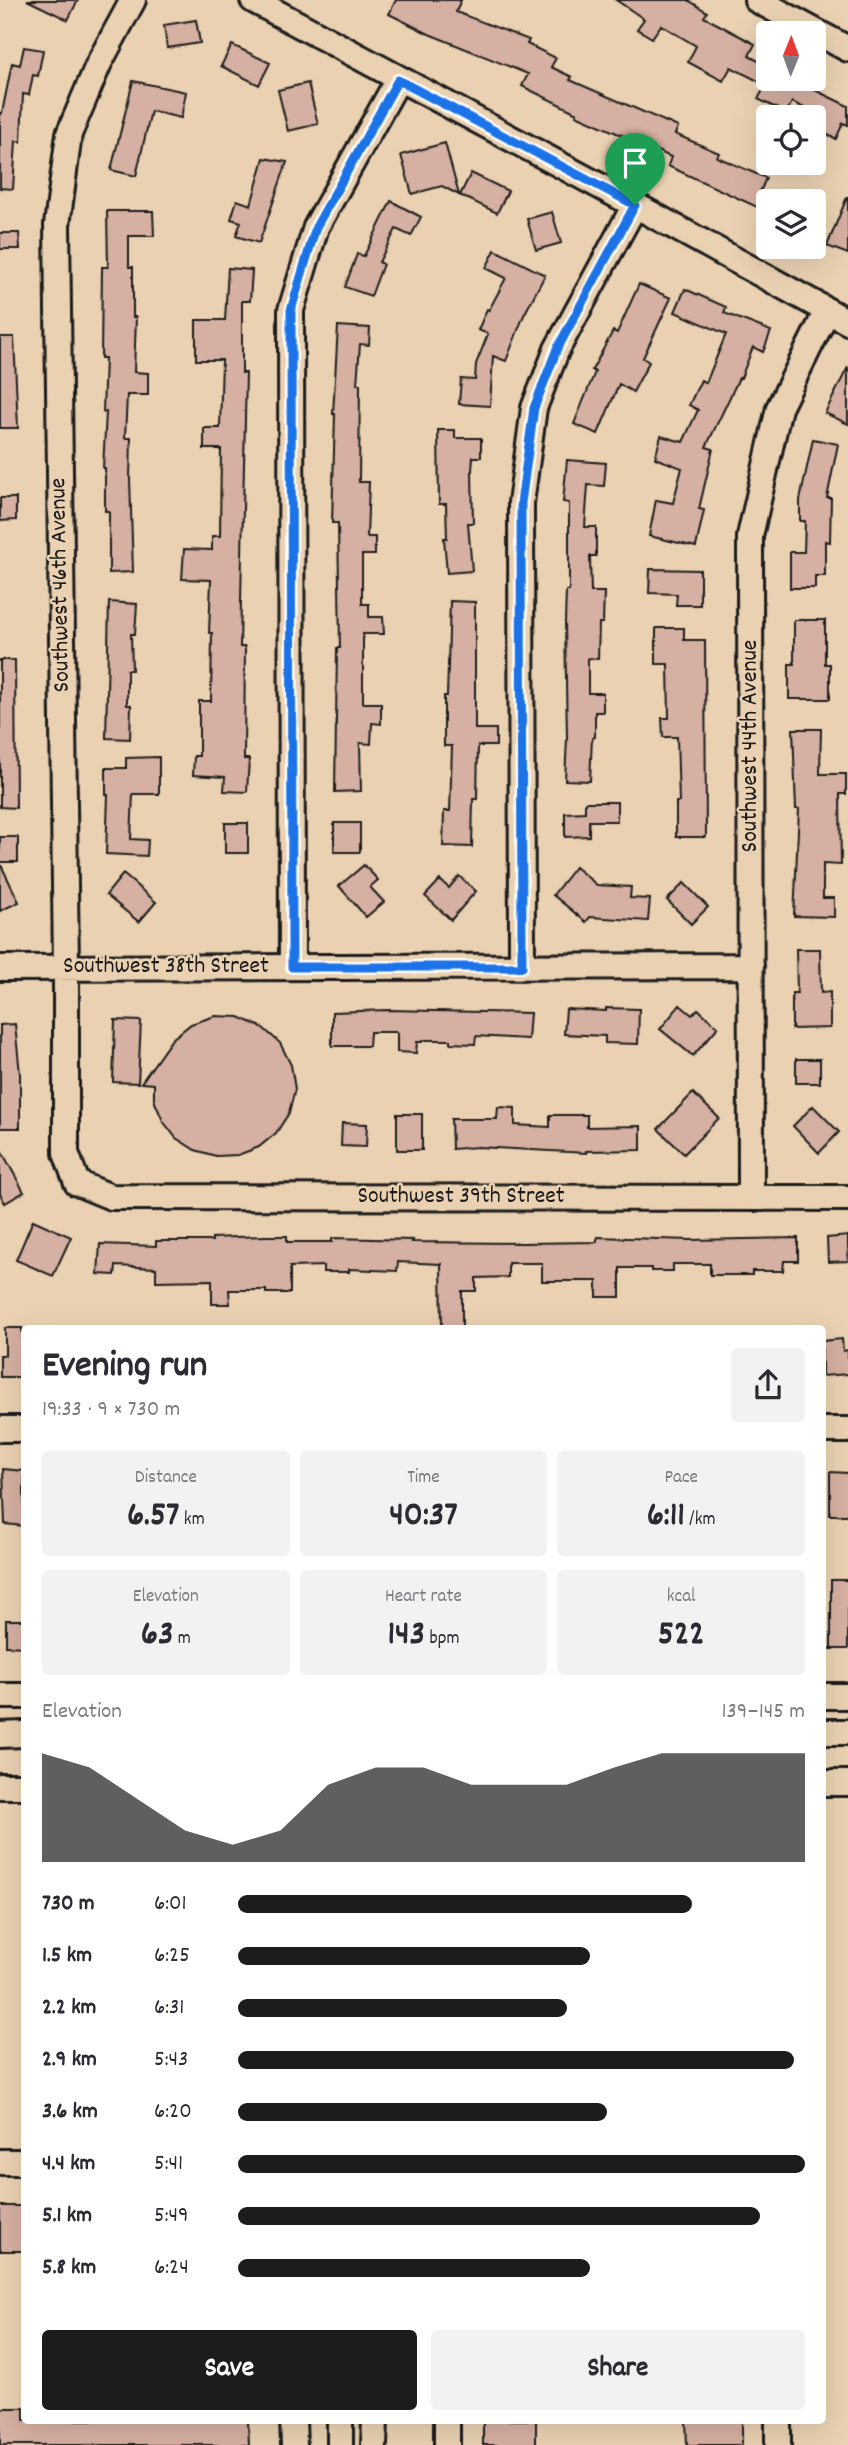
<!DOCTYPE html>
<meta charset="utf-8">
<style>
body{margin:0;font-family:Dekko,sans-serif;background:#f2f2f3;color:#2b2b33;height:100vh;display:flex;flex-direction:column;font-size:26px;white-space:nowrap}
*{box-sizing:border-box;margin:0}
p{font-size:23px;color:#7c7c81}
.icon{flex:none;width:38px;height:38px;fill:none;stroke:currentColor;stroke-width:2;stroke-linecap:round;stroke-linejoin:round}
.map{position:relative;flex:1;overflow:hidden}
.side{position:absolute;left:21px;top:1325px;width:805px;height:1099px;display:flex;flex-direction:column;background:#fff;border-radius:7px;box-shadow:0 7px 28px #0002}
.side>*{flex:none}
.needle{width:46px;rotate:1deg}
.fabs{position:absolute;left:756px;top:21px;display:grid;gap:14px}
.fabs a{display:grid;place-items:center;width:70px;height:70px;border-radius:7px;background:#fff;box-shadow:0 7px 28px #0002;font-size:35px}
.pin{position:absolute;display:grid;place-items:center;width:60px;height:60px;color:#fff;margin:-72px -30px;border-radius:50% 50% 50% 0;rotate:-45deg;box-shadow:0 0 7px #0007}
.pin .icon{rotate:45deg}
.round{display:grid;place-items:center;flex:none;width:74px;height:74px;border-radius:7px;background:#f2f2f3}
.summary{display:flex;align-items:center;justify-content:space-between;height:119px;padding:0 21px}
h1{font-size:38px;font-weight:800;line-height:52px}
.metrics{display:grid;grid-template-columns:repeat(3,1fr);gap:10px;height:119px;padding:7px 21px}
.metrics div{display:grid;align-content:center;border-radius:7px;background:#f2f2f3;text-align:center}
.metrics b{font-size:35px;font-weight:800}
.metrics small{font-size:19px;font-weight:400}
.metrics p{font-size:19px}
.chart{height:196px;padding:14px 21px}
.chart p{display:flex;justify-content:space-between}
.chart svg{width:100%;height:126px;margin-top:7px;fill:#1c1c1c;opacity:.7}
.button{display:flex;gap:14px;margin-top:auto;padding:14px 21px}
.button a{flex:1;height:80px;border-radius:7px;background:#1c1c1c;color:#fff;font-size:28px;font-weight:800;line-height:80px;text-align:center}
.button a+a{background:#f2f2f3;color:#2b2b33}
ul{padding:0 21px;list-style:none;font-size:23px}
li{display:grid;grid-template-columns:112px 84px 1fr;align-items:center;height:52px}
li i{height:18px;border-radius:9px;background:#1c1c1c}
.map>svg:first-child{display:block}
.building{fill:#d6b0a2;stroke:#1c1c1c;stroke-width:2}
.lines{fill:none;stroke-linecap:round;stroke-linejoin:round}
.minor-casing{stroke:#1c1c1c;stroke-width:30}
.minor{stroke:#ead1b2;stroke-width:24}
.route-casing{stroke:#fff;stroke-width:14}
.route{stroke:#1a73e8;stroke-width:9}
.labels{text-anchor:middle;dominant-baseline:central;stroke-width:5;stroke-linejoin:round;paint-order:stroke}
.street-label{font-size:24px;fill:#1c1c1c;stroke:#ead1b2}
</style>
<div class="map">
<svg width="848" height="2445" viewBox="0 0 848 2445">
<rect width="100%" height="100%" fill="#ead1b2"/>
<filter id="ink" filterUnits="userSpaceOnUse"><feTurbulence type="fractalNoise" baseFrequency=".0143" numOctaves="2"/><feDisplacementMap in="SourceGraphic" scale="14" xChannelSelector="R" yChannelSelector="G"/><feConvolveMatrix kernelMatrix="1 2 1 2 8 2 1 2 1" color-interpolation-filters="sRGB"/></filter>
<g filter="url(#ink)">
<path class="building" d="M 27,0 L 78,0 L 68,20 Z
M 396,0 L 461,0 L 456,12 L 529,40 L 527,44 L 556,58 L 551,67 L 572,77 L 570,80 L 678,127 L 675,134 L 719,153 L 717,157 L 766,178 L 760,192 L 768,196 L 768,212 L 668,166 L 671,157 L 576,115 L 577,113 L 522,86 L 528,74 L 429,34 L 389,14 Z
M 616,0 L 688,0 L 707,12 L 704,17 L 755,44 L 749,56 L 768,66 L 768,80 L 792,79 L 848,106 L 848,125 L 843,123 L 836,139 L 814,128 L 819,115 L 792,102 L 786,113 L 758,99 L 766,85 L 731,67 L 723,81 L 688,62 L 696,46 L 661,25 L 652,38 L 637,29 L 644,19 Z
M 196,20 L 200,43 L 167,48 L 164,25 Z
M 232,45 L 270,63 L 259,85 L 221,66 Z
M 24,47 L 43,50 L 38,76 L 33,75 L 29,95 L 23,94 L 21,142 L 16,141 L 13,189 L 0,188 L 0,113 L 2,113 L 12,63 L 20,65 Z
M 133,81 L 186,92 L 181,118 L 151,111 L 136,176 L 111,170 Z
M 308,83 L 318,124 L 288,131 L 278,90 Z
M 445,143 L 459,195 L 442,186 L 412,194 L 401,155 Z
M 264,158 L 287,162 L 259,243 L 236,236 L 241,222 L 231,219 L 237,200 L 251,205 Z
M 471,173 L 508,191 L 497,213 L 460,195 Z
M 847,197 L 848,197 L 848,254 L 827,246 Z
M 391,201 L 421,217 L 411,236 L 396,229 L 379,262 L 383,264 L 371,296 L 345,287 L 357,254 L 364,256 Z
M 107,211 L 153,211 L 154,236 L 129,236 L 129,267 L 133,267 L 133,317 L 136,317 L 134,372 L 148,373 L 148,395 L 127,395 L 125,438 L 131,438 L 130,479 L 133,572 L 109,573 L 109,511 L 105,511 L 105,468 L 103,468 L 106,412 L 103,412 L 105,358 L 101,358 L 102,267 L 108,267 Z
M 552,212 L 561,243 L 536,250 L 527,219 Z
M 0,233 L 19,233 L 20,249 L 0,249 Z
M 495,250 L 545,275 L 524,315 L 506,361 L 493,356 L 490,406 L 459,404 L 461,379 L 475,380 L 476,364 L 488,334 L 478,330 L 487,309 L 489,310 L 506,278 L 486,268 Z
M 228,268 L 252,270 L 250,301 L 242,301 L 242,373 L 246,373 L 240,647 L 245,647 L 244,759 L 249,759 L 247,792 L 224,791 L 225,777 L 193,775 L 194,756 L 199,756 L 199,701 L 211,701 L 212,633 L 209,633 L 211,580 L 182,579 L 184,549 L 212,550 L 212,536 L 220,536 L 221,449 L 204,449 L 204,428 L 220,428 L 222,360 L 196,360 L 196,320 L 225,320 Z
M 639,284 L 671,298 L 643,358 L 649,362 L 633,392 L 619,384 L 598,434 L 574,424 L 595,372 L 592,370 L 613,331 L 617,333 Z
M 685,289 L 726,307 L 724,313 L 771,331 L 763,352 L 753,347 L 741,378 L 739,378 L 706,447 L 713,449 L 699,509 L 704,510 L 696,547 L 649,536 L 656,500 L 673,503 L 682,468 L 655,458 L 661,436 L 683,442 L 698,410 L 689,405 L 701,380 L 706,383 L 726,334 L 675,312 Z
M 338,326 L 370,328 L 369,345 L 360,344 L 357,384 L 360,384 L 359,482 L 369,482 L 367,537 L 375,537 L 375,555 L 362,555 L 362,604 L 369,604 L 369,617 L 383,617 L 384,634 L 363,634 L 363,703 L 381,703 L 381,724 L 372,723 L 371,744 L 360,743 L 361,791 L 335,792 L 337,648 L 340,648 L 338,523 L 332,523 L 335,414 L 333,414 Z
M 0,337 L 14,337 L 18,428 L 0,428 Z
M 848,367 L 848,424 L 825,413 Z
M 438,430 L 455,430 L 455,438 L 481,438 L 481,457 L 473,457 L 472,470 L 473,523 L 468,523 L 472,571 L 447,573 L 444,538 L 447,538 L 446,504 L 439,504 Z
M 813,439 L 838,444 L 827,498 L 831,498 L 830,542 L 825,541 L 825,576 L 815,576 L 815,588 L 790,588 L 790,552 L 804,552 L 805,521 L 800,521 L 800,500 Z
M 567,460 L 606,463 L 604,486 L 588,485 L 585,527 L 596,527 L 596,556 L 590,556 L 591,592 L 604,592 L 603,623 L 599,623 L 598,659 L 588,658 L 588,693 L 603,693 L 603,712 L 595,712 L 595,737 L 592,738 L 590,781 L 565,780 L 567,738 L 565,622 L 566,591 L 569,591 L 569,503 L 563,502 Z
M 0,498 L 16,498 L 16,520 L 0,521 Z
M 650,569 L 700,570 L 700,605 L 676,605 L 677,594 L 649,593 Z
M 450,601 L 475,602 L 475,729 L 496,729 L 496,746 L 478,746 L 477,799 L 473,799 L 472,847 L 443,846 L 444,811 L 450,811 L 452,746 L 444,746 L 444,696 L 447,696 Z
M 109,602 L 137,604 L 135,634 L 131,634 L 132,670 L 127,670 L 127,705 L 131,705 L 130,739 L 106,738 Z
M 794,620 L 825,620 L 825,664 L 830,664 L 830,699 L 789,699 L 789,664 L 794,664 Z
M 656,628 L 684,628 L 684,640 L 705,640 L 706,837 L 676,837 L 676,802 L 679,802 L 677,737 L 663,737 L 662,718 L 669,718 L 668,664 L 656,664 Z
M 0,660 L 15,660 L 16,808 L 0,807 Z
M 793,729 L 821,729 L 820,774 L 846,774 L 846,794 L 840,794 L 841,865 L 823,864 L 823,898 L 834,898 L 834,917 L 794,916 L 799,809 L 796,809 Z
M 159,757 L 159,794 L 133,794 L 131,839 L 148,840 L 147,856 L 106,854 L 108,795 L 106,795 L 106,768 L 126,768 L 126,758 Z
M 585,802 L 617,802 L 617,821 L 589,821 L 589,836 L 565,837 L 565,813 L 585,812 Z
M 225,823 L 248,823 L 248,853 L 225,853 Z
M 334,823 L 360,823 L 360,852 L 334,852 Z
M 0,837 L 18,837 L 18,862 L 0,862 Z
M 0,863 L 19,902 L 0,911 Z
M 364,865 L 378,880 L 370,887 L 384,902 L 366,917 L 339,886 Z
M 575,867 L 597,885 L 631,887 L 630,898 L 650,899 L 648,921 L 590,917 L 586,922 L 553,895 Z
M 123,874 L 156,902 L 139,922 L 106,895 Z
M 459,876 L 476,891 L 451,920 L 425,896 L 440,880 L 449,888 Z
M 684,883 L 708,907 L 691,924 L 667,900 Z
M 796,949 L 820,949 L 821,993 L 830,992 L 830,1028 L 792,1029 L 792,993 L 797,993 Z
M 680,1005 L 692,1015 L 698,1009 L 718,1027 L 693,1056 L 660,1029 Z
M 606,1008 L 639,1009 L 638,1044 L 605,1043 L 605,1036 L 564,1034 L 566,1009 L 606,1011 Z
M 388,1010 L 530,1013 L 528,1039 L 476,1036 L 475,1044 L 450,1043 L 450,1040 L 422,1040 L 422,1042 L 417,1042 L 416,1053 L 397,1052 L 397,1032 L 370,1032 L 369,1046 L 332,1046 L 332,1012 Z
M 215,1016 L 239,1017 L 262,1027 L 280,1043 L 291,1065 L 295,1089 L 289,1113 L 276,1133 L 259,1147 L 238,1155 L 216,1156 L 195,1150 L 176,1138 L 163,1121 L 154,1100 L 154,1084 L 141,1083 L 172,1039 L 191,1024 Z
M 115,1020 L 141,1021 L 138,1083 L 113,1082 Z
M 15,1024 L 20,1074 L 20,1128 L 0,1128 L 0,1025 Z
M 796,1059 L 820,1059 L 820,1083 L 796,1083 Z
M 693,1093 L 719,1118 L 684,1154 L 658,1129 Z
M 813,1106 L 839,1132 L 819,1153 L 793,1126 Z
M 498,1107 L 515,1108 L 515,1125 L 550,1127 L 550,1115 L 587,1115 L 587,1127 L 641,1126 L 641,1150 L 586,1151 L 586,1153 L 478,1147 L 452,1149 L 451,1119 L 497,1119 Z
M 397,1114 L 422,1114 L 422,1150 L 397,1150 Z
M 342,1123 L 367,1124 L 366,1147 L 341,1146 Z
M 0,1148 L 24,1192 L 5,1203 L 0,1194 Z
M 33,1220 L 71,1237 L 53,1276 L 16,1260 Z
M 266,1236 L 287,1236 L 287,1242 L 332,1242 L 332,1238 L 413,1240 L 412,1242 L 523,1243 L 597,1242 L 597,1237 L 691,1240 L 798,1238 L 798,1261 L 784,1261 L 783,1271 L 752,1271 L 752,1275 L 710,1275 L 710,1264 L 673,1264 L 673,1271 L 651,1271 L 651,1268 L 620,1268 L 620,1297 L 597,1297 L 597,1281 L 542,1281 L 542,1263 L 508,1263 L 508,1277 L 476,1278 L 476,1291 L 462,1291 L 462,1328 L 442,1328 L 441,1264 L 398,1262 L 397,1271 L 349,1269 L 349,1272 L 323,1272 L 323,1266 L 290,1267 L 290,1293 L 266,1293 L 266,1290 L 229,1290 L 230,1304 L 212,1304 L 212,1280 L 156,1281 L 156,1268 L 116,1266 L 115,1275 L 98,1274 L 100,1244 L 156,1246 L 156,1241 L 212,1241 L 212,1238 Z
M 848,1236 L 848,1261 L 828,1262 L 827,1238 Z
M 5,1328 L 22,1328 L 24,1377 L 0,1377 L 0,1355 L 5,1355 Z
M 842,1339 L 843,1351 L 848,1350 L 848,1374 L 822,1376 L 822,1341 Z
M 3,1469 L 24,1471 L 24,1526 L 5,1524 Z
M 830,1472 L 848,1473 L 848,1515 L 830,1515 Z
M 831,1580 L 848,1580 L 848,1649 L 831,1649 Z
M 6,1620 L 24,1620 L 24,1647 L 6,1646 Z
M 0,2206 L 24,2206 L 24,2251 L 0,2251 Z
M 0,2408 L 24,2408 L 24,2420 L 248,2420 L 249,2445 L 0,2445 Z
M 483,2420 L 536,2420 L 536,2445 L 483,2445 Z
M 686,2420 L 742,2420 L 742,2445 L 687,2445 Z"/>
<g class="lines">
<g class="minor-casing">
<path id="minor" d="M 133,0 L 99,63 L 69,134 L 57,225 L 66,968 L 66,1153 L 77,1183 L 111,1197 L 848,1198
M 253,0 L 635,205 L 848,322
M 757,0 L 848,49
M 292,966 L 291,310 L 316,227 L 398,80
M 522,967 L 521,503 L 534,408 L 557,349 L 635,205
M 0,968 L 751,966
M 751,1197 L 750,536 L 779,408 L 827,311
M 0,1429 L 24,1429
M 822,1430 L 848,1430
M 0,1696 L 24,1696
M 822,1696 L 848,1696
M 822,1732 L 848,1732
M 0,1735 L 24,1734
M 822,1783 L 848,1783
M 0,1786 L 24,1786
M 0,2162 L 24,2162
M 293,2420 L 294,2445
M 340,2420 L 340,2445
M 447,2420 L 447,2445
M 778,2420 L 778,2445
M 374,2445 L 375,2420"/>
</g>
<use href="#minor" class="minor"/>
</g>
</g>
<g class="lines" filter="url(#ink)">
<g class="route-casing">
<path id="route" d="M 398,80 L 635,205 L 557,349 L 534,408 L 521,503 L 522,967 L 292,967 L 291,310 L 316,227 Z"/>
</g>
<use href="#route" class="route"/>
</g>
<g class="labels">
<g class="street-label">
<text transform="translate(61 585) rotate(-91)">Southwest 46th Avenue</text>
<text transform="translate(751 746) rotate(-90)">Southwest 44th Avenue</text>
<text x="166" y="967">Southwest 38th Street</text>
<text x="461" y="1197">Southwest 39th Street</text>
</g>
</g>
</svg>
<div class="fabs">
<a><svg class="needle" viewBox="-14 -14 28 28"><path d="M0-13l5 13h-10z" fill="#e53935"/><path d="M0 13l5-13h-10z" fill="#7c7c81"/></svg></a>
<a><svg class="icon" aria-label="locate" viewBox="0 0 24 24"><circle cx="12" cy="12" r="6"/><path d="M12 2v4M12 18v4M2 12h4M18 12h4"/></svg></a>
<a><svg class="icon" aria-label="layers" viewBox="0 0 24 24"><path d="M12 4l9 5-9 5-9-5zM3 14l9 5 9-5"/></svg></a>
</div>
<div class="pin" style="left:635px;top:205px;background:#1e9e55"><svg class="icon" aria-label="arrive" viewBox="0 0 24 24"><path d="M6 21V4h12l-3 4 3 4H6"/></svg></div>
<section class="side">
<div class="summary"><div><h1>Evening run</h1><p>19:33 · 9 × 730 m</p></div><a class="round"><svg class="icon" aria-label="share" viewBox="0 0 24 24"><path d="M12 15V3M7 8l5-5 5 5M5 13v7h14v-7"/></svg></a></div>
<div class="metrics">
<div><p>Distance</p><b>6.57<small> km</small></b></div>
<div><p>Time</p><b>40:37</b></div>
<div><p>Pace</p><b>6:11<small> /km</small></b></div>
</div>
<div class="metrics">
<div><p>Elevation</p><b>63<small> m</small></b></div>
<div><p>Heart rate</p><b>143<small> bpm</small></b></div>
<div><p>kcal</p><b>522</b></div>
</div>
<div class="chart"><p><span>Elevation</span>139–145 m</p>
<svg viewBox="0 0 160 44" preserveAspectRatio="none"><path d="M0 44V6L10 11L20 22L30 33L40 38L50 33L60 17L70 11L80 11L90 17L100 17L110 17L120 11L130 6L140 6L150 6L160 6V44z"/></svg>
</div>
<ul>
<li><b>730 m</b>6:01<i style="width:80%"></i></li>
<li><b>1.5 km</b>6:25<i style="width:62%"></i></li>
<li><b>2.2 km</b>6:31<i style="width:58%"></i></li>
<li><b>2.9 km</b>5:43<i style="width:98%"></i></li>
<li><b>3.6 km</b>6:20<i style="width:65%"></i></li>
<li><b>4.4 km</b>5:41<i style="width:100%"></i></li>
<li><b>5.1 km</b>5:49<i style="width:92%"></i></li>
<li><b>5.8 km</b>6:24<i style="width:62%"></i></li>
</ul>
<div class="button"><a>Save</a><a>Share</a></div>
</section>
</div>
